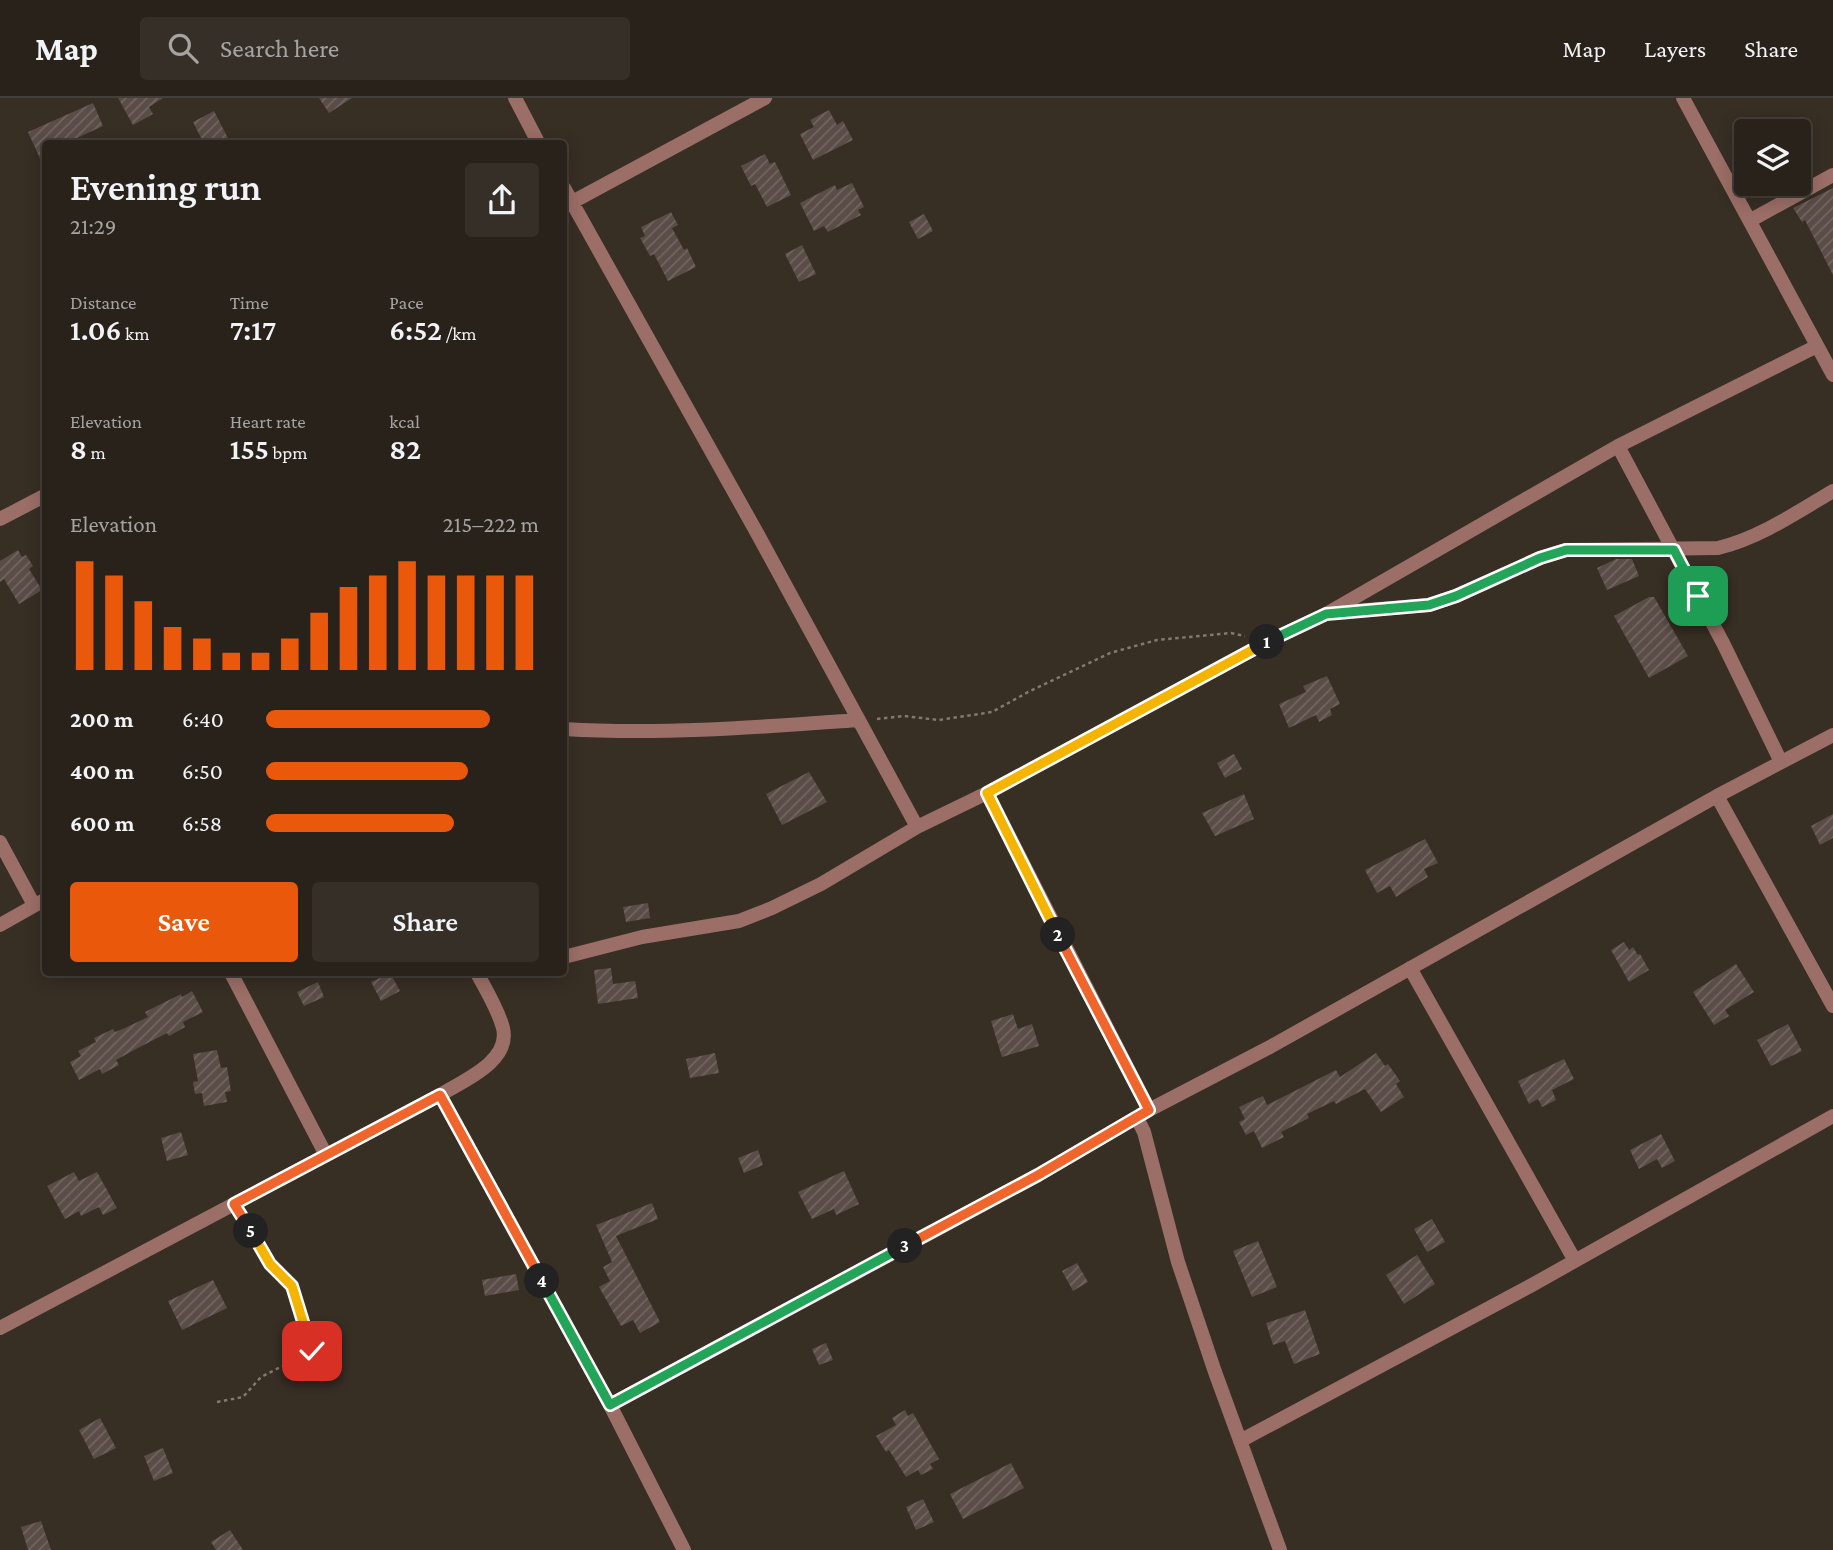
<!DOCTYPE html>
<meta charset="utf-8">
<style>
body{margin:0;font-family:"Crimson Pro",serif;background:#352f28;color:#f1f3f6;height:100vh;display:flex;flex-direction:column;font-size:26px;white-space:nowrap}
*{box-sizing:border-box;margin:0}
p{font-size:23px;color:#a5a4a3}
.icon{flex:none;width:38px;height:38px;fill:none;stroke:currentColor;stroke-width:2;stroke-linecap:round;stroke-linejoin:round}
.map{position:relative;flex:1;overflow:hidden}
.panel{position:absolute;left:42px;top:42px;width:525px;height:836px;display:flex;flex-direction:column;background:#29221b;border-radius:7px;box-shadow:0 4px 18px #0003,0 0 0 2px #453f3a}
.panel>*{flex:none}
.buttons{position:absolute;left:1734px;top:21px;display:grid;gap:14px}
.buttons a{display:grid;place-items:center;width:77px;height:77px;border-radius:7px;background:#29221b;box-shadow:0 4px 18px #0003,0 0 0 2px #453f3a;font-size:35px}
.pin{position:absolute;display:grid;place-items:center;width:60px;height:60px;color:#fff;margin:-30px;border-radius:14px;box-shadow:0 4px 10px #0006}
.km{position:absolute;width:35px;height:35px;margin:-18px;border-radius:50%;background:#222;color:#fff;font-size:19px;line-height:35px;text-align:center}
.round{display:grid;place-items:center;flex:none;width:74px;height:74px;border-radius:7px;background:#352f28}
.headline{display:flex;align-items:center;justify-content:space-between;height:119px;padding:0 28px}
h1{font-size:38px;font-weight:600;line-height:52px}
.metrics{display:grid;grid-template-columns:repeat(3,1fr);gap:10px;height:119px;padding:7px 28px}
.metrics div{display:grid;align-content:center}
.metrics b{font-size:30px;font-weight:600}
.metrics small{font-size:19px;font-weight:400}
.metrics p{font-size:19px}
.chart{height:196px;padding:14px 28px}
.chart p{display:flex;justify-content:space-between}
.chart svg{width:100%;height:126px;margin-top:7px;stroke:#ea580c;stroke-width:6}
.cta{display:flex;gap:14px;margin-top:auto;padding:14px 28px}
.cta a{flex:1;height:80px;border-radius:7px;background:#ea580c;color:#fff;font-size:28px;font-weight:600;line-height:80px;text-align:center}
.cta a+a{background:#352f28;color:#f1f3f6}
ul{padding:0 28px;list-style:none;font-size:23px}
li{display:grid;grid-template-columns:112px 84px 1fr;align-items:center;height:52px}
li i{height:18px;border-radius:9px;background:#ea580c}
header{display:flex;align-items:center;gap:42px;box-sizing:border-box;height:98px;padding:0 35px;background:#29221b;border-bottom:2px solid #453f3a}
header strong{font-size:33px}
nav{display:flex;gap:38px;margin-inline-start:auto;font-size:24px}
.search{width:490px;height:63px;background:#352f28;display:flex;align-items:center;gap:18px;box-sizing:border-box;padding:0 24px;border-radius:7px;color:#a5a4a3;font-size:26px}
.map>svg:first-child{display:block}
.building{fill:url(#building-hatch)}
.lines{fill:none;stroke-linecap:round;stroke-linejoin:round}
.path{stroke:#817a71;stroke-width:2.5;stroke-dasharray:3.5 3.5;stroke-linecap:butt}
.street{stroke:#9b6e67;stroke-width:14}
.split-1-casing{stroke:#fff;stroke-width:14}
.split-2-casing{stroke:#fff;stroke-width:14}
.split-3-casing{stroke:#fff;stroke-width:14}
.split-4-casing{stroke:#fff;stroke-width:14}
.split-5-casing{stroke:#fff;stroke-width:14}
.split-6-casing{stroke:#fff;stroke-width:14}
.split-1{stroke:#22a559;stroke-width:9}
.split-2{stroke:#f5b400;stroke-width:9}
.split-3{stroke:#f0652b;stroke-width:9}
.split-4{stroke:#22a559;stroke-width:9}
.split-5{stroke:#f0652b;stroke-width:9}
.split-6{stroke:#f5b400;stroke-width:9}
</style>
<header>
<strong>Map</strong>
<div class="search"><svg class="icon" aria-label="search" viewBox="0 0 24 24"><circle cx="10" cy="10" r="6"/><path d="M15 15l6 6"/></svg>Search here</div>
<nav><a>Map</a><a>Layers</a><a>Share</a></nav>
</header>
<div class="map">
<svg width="1833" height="1452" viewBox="0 0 1833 1452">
<defs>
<pattern id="building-hatch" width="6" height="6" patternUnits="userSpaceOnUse" patternTransform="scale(1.75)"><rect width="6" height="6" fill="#5a4c47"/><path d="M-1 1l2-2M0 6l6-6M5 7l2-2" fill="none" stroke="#726662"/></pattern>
</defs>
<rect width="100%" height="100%" fill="#372e24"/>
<path class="building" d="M 118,0 L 163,0 L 149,9 L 153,16 L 133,27 Z
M 319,0 L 352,0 L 329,15 Z
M 93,5 L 103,28 L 64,46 L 46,46 L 46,74 L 28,34 Z
M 829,12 L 837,27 L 843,23 L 853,42 L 813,62 L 800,36 L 814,29 L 810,22 Z
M 214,13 L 231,46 L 204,46 L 193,24 Z
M 765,56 L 770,66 L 775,64 L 791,97 L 767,109 L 755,86 L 751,88 L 741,68 Z
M 852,85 L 864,109 L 858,112 L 861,117 L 828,134 L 824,128 L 814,133 L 800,105 L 835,87 L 837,92 Z
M 1833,90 L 1833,177 L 1805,122 L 1802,124 L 1793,110 Z
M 671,114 L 678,127 L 672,130 L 684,152 L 687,150 L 696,169 L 668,183 L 654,156 L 650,158 L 640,140 L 645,138 L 641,129 Z
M 924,116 L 933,133 L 918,141 L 909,124 Z
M 802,147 L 816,176 L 799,184 L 785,156 Z
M 18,452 L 22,459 L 26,457 L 33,468 L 29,471 L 42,492 L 19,506 L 4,481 L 0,484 L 0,463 Z
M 1616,461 L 1632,461 L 1639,478 L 1607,492 L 1597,470 Z
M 1649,499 L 1654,499 L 1688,558 L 1649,580 L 1614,518 Z
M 1327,578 L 1340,606 L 1330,611 L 1332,617 L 1319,624 L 1316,617 L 1289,630 L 1279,606 L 1306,594 L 1303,588 Z
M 1234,656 L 1242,671 L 1225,680 L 1217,665 Z
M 809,674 L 827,704 L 782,727 L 766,696 Z
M 1244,696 L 1254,721 L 1215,738 L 1202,715 Z
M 1833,716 L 1833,740 L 1820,747 L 1811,728 Z
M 1425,741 L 1438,765 L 1424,771 L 1428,779 L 1396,799 L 1390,788 L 1377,795 L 1365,772 Z
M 648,805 L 650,820 L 626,824 L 623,809 Z
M 1624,844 L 1629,852 L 1633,849 L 1638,857 L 1640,856 L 1649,872 L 1629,884 L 1611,852 Z
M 1736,866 L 1754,894 L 1725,912 L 1729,918 L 1714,927 L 1693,894 Z
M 611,870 L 613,886 L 635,883 L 638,900 L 598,906 L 594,872 Z
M 390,875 L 400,893 L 381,903 L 371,884 Z
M 318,884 L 324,899 L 304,908 L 297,894 Z
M 192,893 L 203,914 L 183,924 L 185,929 L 169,938 L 167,935 L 136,951 L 116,962 L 119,967 L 102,976 L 100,971 L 79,982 L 70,964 L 81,958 L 78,953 L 96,944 L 94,940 L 113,931 L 115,934 L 125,930 L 148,919 L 145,914 L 181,896 L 182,899 Z
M 1013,916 L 1018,931 L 1032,926 L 1039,948 L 1002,959 L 991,923 Z
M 1788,926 L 1802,953 L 1771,968 L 1757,942 Z
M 217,952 L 221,970 L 227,969 L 231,993 L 225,994 L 227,1004 L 204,1008 L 202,995 L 195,996 L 193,984 L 198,983 L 193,956 Z
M 715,955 L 719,975 L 690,980 L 686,961 Z
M 1376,955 L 1385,968 L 1388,966 L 1400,983 L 1396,986 L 1404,999 L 1381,1014 L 1365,991 L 1336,1006 L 1334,1003 L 1307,1016 L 1309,1020 L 1281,1034 L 1284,1039 L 1262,1050 L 1254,1033 L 1246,1037 L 1239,1024 L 1245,1021 L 1239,1009 L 1263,998 L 1267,1007 L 1336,972 L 1340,979 Z
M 1564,961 L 1574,981 L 1552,992 L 1556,1002 L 1542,1009 L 1538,1001 L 1529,1006 L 1518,983 Z
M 181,1034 L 188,1057 L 167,1063 L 161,1040 Z
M 1661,1036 L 1675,1063 L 1662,1070 L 1657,1061 L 1639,1071 L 1630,1052 Z
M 758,1052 L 763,1067 L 744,1075 L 738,1060 Z
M 844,1073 L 859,1106 L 836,1117 L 834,1111 L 812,1121 L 798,1094 Z
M 74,1074 L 79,1083 L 97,1074 L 117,1110 L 103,1117 L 99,1109 L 81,1118 L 79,1113 L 65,1121 L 47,1088 Z
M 652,1105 L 658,1121 L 616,1138 L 660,1224 L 640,1235 L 633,1222 L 621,1228 L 599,1189 L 610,1183 L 603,1169 L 612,1164 L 596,1127 Z
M 1432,1121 L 1445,1144 L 1427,1154 L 1414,1131 Z
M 1258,1143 L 1277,1189 L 1252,1199 L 1233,1153 Z
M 1417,1157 L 1435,1186 L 1404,1206 L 1386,1177 Z
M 1077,1165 L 1088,1184 L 1073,1193 L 1062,1173 Z
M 516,1176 L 519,1192 L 485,1198 L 482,1182 Z
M 213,1182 L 227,1210 L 182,1232 L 168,1203 Z
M 1305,1212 L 1320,1256 L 1294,1266 L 1285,1243 L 1273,1247 L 1266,1225 Z
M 826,1245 L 833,1262 L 819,1267 L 812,1251 Z
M 905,1312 L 908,1318 L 913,1315 L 939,1361 L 930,1366 L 933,1371 L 921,1377 L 918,1372 L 906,1379 L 889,1352 L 886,1354 L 876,1338 L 896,1327 L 892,1320 Z
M 100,1320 L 116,1350 L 94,1361 L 79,1332 Z
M 163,1350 L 173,1375 L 154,1383 L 144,1358 Z
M 1011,1365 L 1024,1390 L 963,1421 L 950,1396 Z
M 923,1401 L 934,1424 L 916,1432 L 906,1409 Z
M 41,1423 L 51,1452 L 28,1452 L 21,1429 Z
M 230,1432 L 243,1452 L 216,1452 L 211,1444 Z"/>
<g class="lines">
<path class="path" d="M 877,621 L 904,618 L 939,622 L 992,614 L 1030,593 L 1110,555 L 1157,542 L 1231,535 L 1245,538
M 217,1304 L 243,1299 L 261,1279 L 312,1253 L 292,1188 L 270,1166 L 241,1118"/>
<path class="street" d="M 515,0 L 539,46
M 1683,0 L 1833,277
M 564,90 L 757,435 L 917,729 L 987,695 L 1269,543 L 1326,516 L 1618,348 L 1817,248
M 565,108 L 765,0
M 1751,122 L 1833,77
M 1618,348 L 1723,545 L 1781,664
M 0,421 L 46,397
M 1331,515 L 1429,507 L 1456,498 L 1540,460 L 1566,452 L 1718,450 C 1759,440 1796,415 1833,393
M 564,631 C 662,637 761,629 859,622
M 987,695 L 1149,1012
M 1717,698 L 1833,908
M 0,744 L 34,807
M 0,827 L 46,801
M 564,859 L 642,839 L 739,823 L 772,810 L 821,786 L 917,729
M 1410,870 L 1574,1161
M 231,875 L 326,1057
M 440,997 L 610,1307 L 1038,1077 L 1149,1012 L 1270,949 L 1717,698 L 1833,637
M 1137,1020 L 1144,1034 L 1178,1164 L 1215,1274 L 1280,1452
M 0,1230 L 440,997 C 462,983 511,964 503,930 C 498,911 486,892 477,875
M 610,1307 L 684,1452
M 1240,1343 L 1532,1187 L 1833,1018"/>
</g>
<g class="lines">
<g class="split-1-casing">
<path id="split-1" d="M 1267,544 L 1326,516 L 1429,507 L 1456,498 L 1540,460 L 1566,452 L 1674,452 L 1698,498"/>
</g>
<g class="split-2-casing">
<path id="split-2" d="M 1058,837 L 987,695 L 1267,544"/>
</g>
<g class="split-3-casing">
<path id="split-3" d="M 905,1148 L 1038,1077 L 1149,1012 L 1058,837"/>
</g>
<g class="split-4-casing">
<path id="split-4" d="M 542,1183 L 610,1307 L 905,1148"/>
</g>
<g class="split-5-casing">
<path id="split-5" d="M 251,1133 L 234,1106 L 440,997 L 542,1183"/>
</g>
<g class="split-6-casing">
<path id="split-6" d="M 251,1133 L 270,1166 L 292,1188 L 312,1253"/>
</g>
<use href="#split-1" class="split-1"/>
<use href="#split-2" class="split-2"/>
<use href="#split-3" class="split-3"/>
<use href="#split-4" class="split-4"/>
<use href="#split-5" class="split-5"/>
<use href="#split-6" class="split-6"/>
</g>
</svg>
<div class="buttons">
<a><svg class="icon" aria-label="layers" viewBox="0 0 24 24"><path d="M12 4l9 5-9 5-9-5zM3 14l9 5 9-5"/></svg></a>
</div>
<div class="pin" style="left:1698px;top:498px;background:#1e9e55"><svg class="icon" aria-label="arrive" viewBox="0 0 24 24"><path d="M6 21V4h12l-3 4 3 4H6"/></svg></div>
<div class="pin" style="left:312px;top:1253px;background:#d93025"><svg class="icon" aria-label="check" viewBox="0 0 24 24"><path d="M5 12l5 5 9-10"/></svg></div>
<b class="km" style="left:1267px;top:544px">1</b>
<b class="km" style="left:1058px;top:837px">2</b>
<b class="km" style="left:905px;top:1148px">3</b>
<b class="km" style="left:542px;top:1183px">4</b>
<b class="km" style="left:251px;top:1133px">5</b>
<section class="panel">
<div class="headline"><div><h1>Evening run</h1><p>21:29</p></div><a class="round"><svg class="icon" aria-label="share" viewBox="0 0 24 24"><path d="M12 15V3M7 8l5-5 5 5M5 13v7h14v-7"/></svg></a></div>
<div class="metrics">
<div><p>Distance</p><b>1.06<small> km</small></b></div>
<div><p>Time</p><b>7:17</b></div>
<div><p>Pace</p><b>6:52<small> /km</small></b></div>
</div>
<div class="metrics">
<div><p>Elevation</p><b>8<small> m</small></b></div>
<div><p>Heart rate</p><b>155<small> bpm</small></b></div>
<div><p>kcal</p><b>82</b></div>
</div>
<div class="chart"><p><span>Elevation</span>215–222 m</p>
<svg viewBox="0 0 160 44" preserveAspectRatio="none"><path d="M5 44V6M15 44V11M25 44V20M35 44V29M45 44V33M55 44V38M65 44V38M75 44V33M85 44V24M95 44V15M105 44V11M115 44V6M125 44V11M135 44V11M145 44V11M155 44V11"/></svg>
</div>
<ul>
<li><b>200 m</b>6:40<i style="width:82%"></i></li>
<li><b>400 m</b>6:50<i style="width:74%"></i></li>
<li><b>600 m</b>6:58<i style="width:69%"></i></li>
</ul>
<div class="cta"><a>Save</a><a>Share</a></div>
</section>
</div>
